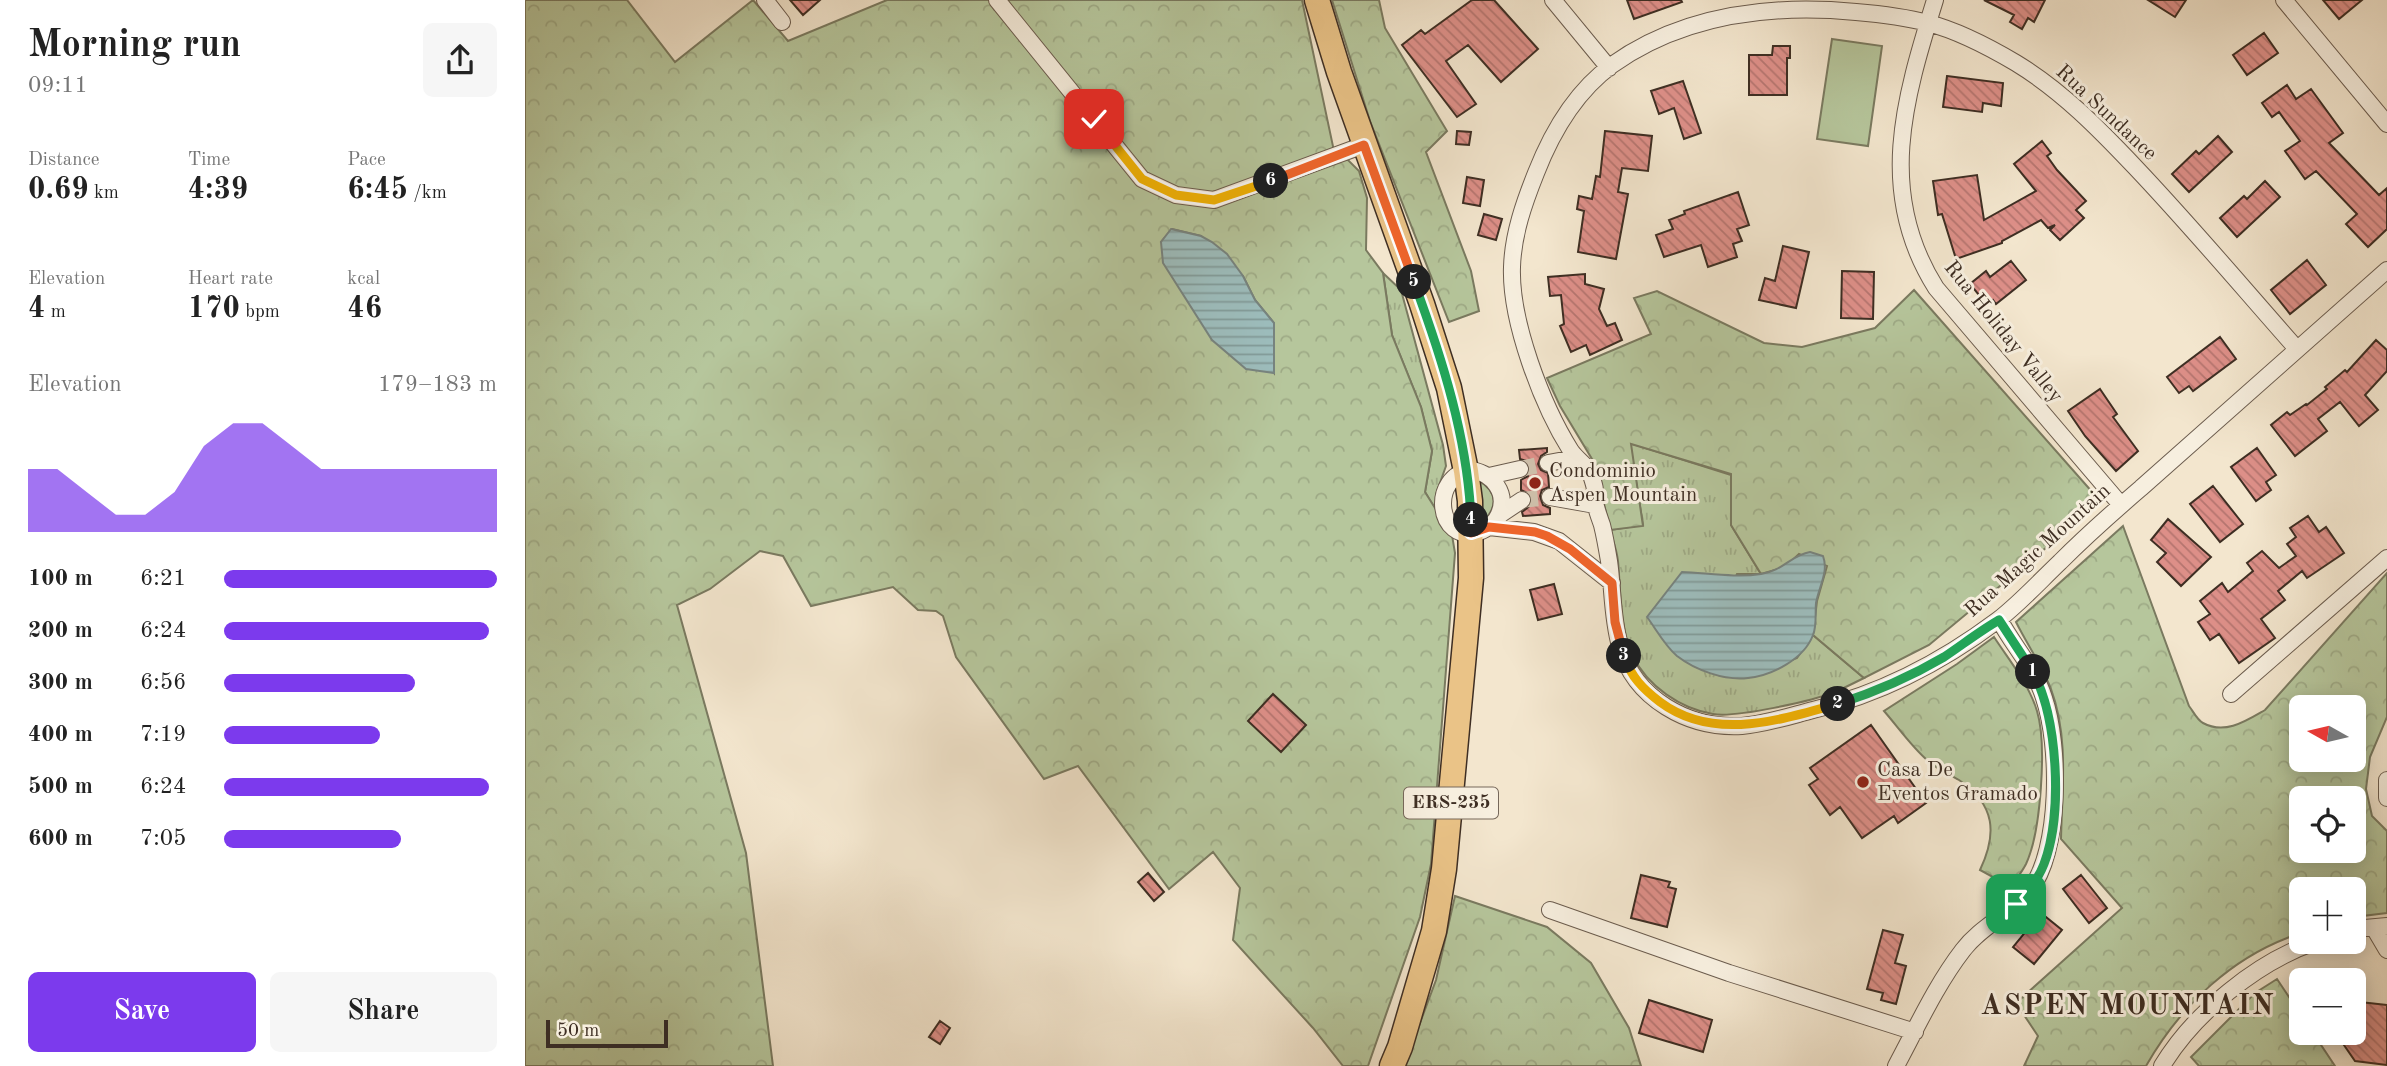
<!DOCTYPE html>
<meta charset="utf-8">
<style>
body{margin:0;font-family:"Old Standard TT",serif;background:#f6f6f6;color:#222;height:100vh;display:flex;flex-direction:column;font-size:26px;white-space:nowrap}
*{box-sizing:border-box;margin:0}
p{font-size:23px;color:#767676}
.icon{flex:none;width:38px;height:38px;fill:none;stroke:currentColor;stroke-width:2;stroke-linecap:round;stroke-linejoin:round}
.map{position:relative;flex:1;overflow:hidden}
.side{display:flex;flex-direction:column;background:#fff;width:525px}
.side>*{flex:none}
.needle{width:46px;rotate:278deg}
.fabs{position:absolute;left:1764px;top:695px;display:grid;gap:14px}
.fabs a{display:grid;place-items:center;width:77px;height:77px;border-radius:10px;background:#fff;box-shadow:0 4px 18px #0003;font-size:35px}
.scale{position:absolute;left:21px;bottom:18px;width:122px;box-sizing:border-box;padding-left:7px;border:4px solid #3e2e23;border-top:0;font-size:19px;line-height:24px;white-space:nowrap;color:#3e2e23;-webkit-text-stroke:5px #f7efdf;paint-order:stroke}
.pin{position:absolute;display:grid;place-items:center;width:60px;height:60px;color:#fff;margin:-30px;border-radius:14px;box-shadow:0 4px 10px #0006}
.km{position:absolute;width:35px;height:35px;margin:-18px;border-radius:50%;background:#222;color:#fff;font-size:19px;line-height:35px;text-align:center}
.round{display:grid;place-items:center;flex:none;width:74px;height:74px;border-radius:10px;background:#f6f6f6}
.head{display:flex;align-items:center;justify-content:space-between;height:119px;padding:0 28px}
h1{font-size:38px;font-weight:700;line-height:52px}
.metrics{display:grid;grid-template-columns:repeat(3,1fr);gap:10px;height:119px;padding:7px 28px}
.metrics div{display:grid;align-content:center}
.metrics b{font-size:30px;font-weight:700}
.metrics small{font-size:19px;font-weight:400}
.metrics p{font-size:19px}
.chart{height:196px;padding:14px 28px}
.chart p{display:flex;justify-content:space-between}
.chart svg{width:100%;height:126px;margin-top:7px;fill:#7c3aed;opacity:.7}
.primary-button{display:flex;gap:14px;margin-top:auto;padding:14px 28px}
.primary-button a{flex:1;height:80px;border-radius:10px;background:#7c3aed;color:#fff;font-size:28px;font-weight:700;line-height:80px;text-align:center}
.primary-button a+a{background:#f6f6f6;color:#222}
ul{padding:0 28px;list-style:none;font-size:23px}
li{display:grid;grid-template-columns:112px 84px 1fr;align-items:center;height:52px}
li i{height:18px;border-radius:9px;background:#7c3aed}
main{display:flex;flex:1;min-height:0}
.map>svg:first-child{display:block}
.grass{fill:url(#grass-tufts);stroke:#7a7a60;stroke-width:2}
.forest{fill:url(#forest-crowns);stroke:#7a7a60;stroke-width:2;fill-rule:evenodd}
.green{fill:#b6c69c;stroke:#7a7a60;stroke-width:2}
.water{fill:url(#water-rules);stroke:#778480;stroke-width:2}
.building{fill:url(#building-back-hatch);stroke:#3e2e23;stroke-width:2}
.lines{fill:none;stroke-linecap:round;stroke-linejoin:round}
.minor-tunnel{stroke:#cfc1ac;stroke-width:16;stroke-dasharray:16 8;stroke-linecap:butt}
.minor-casing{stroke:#6b5c4e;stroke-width:18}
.primary-casing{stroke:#3e2e23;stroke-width:27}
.minor{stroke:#f7efdf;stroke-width:16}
.primary{stroke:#eac387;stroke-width:24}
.split-1-casing{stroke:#fff;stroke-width:14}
.split-2-casing{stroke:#fff;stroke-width:14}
.split-3-casing{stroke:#fff;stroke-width:14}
.split-4-casing{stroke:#fff;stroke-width:14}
.split-5-casing{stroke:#fff;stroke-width:14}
.split-6-casing{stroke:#fff;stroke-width:14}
.split-7-casing{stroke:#fff;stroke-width:14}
.split-1{stroke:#22a559;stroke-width:9}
.split-2{stroke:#22a559;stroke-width:9}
.split-3{stroke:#f5b400;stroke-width:9}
.split-4{stroke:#f0652b;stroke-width:9}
.split-5{stroke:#22a559;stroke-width:9}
.split-6{stroke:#f0652b;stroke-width:9}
.split-7{stroke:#f5b400;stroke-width:9}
.poi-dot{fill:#8f2418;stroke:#f7efdf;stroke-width:2.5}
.labels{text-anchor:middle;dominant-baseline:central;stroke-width:6;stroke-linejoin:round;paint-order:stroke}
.shield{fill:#f7efdf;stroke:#76685b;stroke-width:2}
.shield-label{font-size:19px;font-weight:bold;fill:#3e2e23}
.street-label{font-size:21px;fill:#3e2e23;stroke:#f7efdf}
.poi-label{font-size:21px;fill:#3e2e23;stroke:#f7efdf;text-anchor:start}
.district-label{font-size:28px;font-weight:bold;letter-spacing:2px;fill:#3e2e23;stroke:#f7efdf}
</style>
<main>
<section class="side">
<div class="head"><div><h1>Morning run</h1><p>09:11</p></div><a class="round"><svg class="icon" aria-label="share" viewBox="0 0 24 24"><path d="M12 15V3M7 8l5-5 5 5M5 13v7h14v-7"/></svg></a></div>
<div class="metrics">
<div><p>Distance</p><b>0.69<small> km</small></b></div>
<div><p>Time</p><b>4:39</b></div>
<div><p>Pace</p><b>6:45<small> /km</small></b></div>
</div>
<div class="metrics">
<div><p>Elevation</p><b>4<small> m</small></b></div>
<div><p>Heart rate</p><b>170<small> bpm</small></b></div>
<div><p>kcal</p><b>46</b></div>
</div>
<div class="chart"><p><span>Elevation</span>179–183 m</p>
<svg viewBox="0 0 160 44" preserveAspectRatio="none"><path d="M0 44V22L10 22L20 30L30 38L40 38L50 30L60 14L70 6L80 6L90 14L100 22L110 22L120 22L130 22L140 22L150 22L160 22V44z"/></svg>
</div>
<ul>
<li><b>100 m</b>6:21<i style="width:100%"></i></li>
<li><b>200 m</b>6:24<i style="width:97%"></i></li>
<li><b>300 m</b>6:56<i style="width:70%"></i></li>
<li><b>400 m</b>7:19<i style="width:57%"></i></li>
<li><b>500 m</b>6:24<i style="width:97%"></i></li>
<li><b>600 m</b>7:05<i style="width:65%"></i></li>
</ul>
<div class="primary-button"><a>Save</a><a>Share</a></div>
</section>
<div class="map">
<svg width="1862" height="1066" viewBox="0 0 1862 1066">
<defs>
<pattern id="grass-tufts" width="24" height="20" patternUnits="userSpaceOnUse" patternTransform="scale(1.75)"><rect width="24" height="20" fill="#b6c69c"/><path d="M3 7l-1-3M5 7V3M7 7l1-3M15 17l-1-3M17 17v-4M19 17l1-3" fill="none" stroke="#9eaa86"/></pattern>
<pattern id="forest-crowns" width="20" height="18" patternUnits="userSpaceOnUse" patternTransform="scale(1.75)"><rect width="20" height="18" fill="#b6c69c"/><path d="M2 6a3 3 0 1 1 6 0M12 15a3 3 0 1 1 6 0" fill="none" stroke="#9eaa86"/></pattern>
<pattern id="water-rules" width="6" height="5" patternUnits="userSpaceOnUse" patternTransform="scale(1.75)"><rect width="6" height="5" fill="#9dbebe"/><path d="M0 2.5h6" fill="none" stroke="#819b9a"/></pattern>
<pattern id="building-back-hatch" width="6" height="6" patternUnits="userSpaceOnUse" patternTransform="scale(1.75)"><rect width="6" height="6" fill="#dd8f88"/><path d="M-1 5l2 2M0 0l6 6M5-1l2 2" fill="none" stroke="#b5756f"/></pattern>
</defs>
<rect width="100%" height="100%" fill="#f3e6ce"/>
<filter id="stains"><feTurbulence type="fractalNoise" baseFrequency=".00286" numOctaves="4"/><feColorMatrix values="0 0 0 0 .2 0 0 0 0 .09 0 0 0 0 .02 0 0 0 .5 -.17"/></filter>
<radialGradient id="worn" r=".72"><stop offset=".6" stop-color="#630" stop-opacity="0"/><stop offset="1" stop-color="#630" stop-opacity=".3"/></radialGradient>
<path class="grass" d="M 858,273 L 876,290 L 918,445 L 921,466 L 911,494 L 917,521 L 900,492 L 907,451 L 896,407 L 867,335 Z
M 1105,443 L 1206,475 L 1206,525 L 1236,574 L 1212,574 L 1171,667 L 1196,676 L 1222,678 L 1272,658 L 1288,635 L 1339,678 C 1329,683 1319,688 1310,692 C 1287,701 1211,718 1188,714 C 1156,709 1122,686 1108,656 C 1094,626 1096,593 1093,561 C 1092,551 1088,540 1085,530 L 1118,525 Z
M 953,480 C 974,493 973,507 956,524 Z"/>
<path class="forest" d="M 0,0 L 102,0 L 150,62 L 228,0 L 263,41 L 362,0 L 465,0 L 614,182 L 668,203 L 822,159 L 834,171 L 842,198 L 841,250 L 858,273 L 867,335 L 896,407 L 907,451 L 900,492 L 927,535 L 930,553 L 906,864 L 895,917 L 843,1066 L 818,1066 L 788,1028 L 708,940 L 715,888 L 688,852 L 644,889 L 553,766 L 519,779 L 431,657 L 418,616 L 411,611 L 393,610 L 368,587 L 286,606 L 258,556 L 235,551 L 185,589 L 152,605 L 221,853 L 248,1066 L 0,1066 ZM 647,229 L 676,236 L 718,276 L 730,300 L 749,323 L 749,373 L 636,242 Z
M 481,0 L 777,0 L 809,151 L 687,195 L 652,192 L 622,174 Z
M 807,0 L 854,0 L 860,28 L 922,131 L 901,152 L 946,271 L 954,311 L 924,322 L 845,121 Z
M 1389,290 L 1576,502 L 1404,645 L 1339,678 L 1288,635 L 1292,601 L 1302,566 L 1274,554 L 1260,567 L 1236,574 L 1206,525 L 1206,474 L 1106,444 L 1118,526 L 1085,530 L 1070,464 L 1035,406 L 1022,378 L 1126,334 L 1109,298 L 1132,291 L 1239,343 L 1277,347 L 1350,328 Z
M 1598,526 L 1664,706 C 1668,711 1672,720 1678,723 C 1700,735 1721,721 1740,710 L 1862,573 L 1862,717 L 1845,757 L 1841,789 L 1847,816 L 1862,831 L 1862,913 L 1829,917 L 1829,889 L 1776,889 L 1776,933 C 1708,955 1656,1005 1621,1066 L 1499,1066 L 1513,1036 L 1491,1003 L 1597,908 L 1536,839 C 1537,790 1544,737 1526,689 C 1517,666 1502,644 1491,622 ZM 1776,707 L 1829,707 L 1829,760 L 1776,760 ZM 1776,798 L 1829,798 L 1829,850 L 1776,850 Z
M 1469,637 C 1484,660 1504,684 1512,711 C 1522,744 1516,832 1501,864 C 1497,872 1491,879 1486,887 L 1455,870 C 1472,834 1471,805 1434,780 C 1424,774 1411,769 1402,760 C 1386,746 1373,727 1359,711 L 1432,664 Z
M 930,896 L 1022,927 L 1066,963 L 1104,1028 L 1116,1066 L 879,1066 L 911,980 Z
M 1752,979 L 1776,1015 L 1776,1032 L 1788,1033 L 1810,1066 L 1674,1066 L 1666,1057 L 1730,993 Z"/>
<path class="green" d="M 1307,39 L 1357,46 L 1343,146 L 1292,139 Z"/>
<path class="water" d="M 646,229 L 676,236 L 687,242 L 702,254 L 718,276 L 730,300 L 749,323 L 749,373 L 721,369 L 687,340 L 638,263 L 636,242 Z
M 1285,552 L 1298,556 C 1304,572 1294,586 1291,603 C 1290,613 1292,626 1288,635 C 1279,659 1248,675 1223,678 C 1200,681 1170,670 1152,656 C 1140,646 1131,629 1122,617 L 1157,572 C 1182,573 1211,578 1236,574 C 1258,571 1266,555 1285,552 Z"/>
<path class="building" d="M 265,0 L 295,0 L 278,15 Z
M 947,0 L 969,0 L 1013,49 L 976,82 L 943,45 L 921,61 L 951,104 L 932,117 L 877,45 L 896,30 L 900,34 Z
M 1102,0 L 1156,0 L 1157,2 L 1109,19 Z
M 1459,0 L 1520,0 L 1509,22 L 1503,18 L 1497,29 L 1485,22 L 1489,15 Z
M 1623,0 L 1661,0 L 1650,17 Z
M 1798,0 L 1837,0 L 1814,19 Z
M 1739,33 L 1753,53 L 1722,75 L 1708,55 Z
M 1248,46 L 1265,46 L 1265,58 L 1262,58 L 1262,95 L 1224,95 L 1224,55 L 1247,55 Z
M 1422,76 L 1478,83 L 1476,106 L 1458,103 L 1457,112 L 1418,107 Z
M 1158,81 L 1176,133 L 1159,139 L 1149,108 L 1134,114 L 1126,91 Z
M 1762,85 L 1771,99 L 1786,89 L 1818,133 L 1804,143 L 1854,195 L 1862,188 L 1862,229 L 1843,247 L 1821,224 L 1832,214 L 1791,171 L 1780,179 L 1760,151 L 1775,141 L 1754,112 L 1747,117 L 1737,103 Z
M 932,131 L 946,132 L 944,145 L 931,144 Z
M 1080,131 L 1127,136 L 1123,171 L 1097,168 L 1093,192 L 1103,194 L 1091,259 L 1053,252 L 1059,211 L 1052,209 L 1054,196 L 1067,199 L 1071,176 L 1075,177 Z
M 1693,136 L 1707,152 L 1664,192 L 1647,174 L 1671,151 L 1674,154 Z
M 1517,141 L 1526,153 L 1522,156 L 1532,170 L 1561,201 L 1551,210 L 1559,218 L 1535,240 L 1525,230 L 1530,225 L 1523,228 L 1516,220 L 1477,241 L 1477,243 L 1431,259 L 1417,214 L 1413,215 L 1408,181 L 1452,175 L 1459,220 L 1511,191 L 1489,164 Z
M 942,177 L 959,180 L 955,206 L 938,203 Z
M 1740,181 L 1755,197 L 1712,237 L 1695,218 L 1719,196 L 1722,199 Z
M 1213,192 L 1224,225 L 1212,229 L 1217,241 L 1208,244 L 1212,257 L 1183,267 L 1176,245 L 1139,257 L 1131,235 L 1148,229 L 1144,220 L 1160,214 L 1159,211 Z
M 959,214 L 977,219 L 971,240 L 953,235 Z
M 1258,246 L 1284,252 L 1271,308 L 1234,300 L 1240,278 L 1250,281 Z
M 1782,260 L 1801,285 L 1765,314 L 1746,290 Z
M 1486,261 L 1501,280 L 1471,304 L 1468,300 L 1462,305 L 1445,284 L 1461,271 L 1465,277 Z
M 1317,271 L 1349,272 L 1348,319 L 1316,318 Z
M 1060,274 L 1060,284 L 1079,289 L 1074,309 L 1082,326 L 1090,323 L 1097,340 L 1065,355 L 1061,345 L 1046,352 L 1035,326 L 1039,324 L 1036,295 L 1025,296 L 1023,277 Z
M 1695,337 L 1711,359 L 1668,391 L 1664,386 L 1654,393 L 1642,377 Z
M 1851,340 L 1862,350 L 1862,371 L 1840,395 L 1853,410 L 1834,426 L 1815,402 L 1793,419 L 1802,431 L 1770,456 L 1746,425 L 1762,412 L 1765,415 L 1781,404 L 1782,405 L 1802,389 L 1800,387 L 1820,370 L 1822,372 Z
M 1575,389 L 1592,414 L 1588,417 L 1613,451 L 1591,471 L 1560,436 L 1543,411 Z
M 1022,448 L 1022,452 L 1016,456 L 1013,464 L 1016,470 L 1023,473 L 1024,487 L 1017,490 L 1015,496 L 1018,505 L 1025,508 L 1025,514 L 998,516 L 997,512 L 1006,505 L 1007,500 L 1005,494 L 996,490 L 996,480 L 1003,476 L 1005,467 L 1002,461 L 995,459 L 994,450 Z
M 1732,448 L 1751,475 L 1741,482 L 1746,490 L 1731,501 L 1706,467 Z
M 1688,486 L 1718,524 L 1695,542 L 1665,504 Z
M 1783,516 L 1794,532 L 1801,527 L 1819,553 L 1782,578 L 1777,571 L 1753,591 L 1760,600 L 1736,619 L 1750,638 L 1714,663 L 1694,634 L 1685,640 L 1673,622 L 1685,614 L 1675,601 L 1697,583 L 1703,592 L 1728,571 L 1722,563 L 1737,551 L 1754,568 L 1771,556 L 1762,544 L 1771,537 L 1765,528 Z
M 1643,519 L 1686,557 L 1656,586 L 1632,562 L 1641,553 L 1626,540 Z
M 1029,584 L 1037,614 L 1013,620 L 1005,590 Z
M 748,694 L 781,725 L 756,752 L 723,721 Z
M 1346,725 L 1401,803 L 1373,823 L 1369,816 L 1337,838 L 1315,807 L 1305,815 L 1284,785 L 1293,779 L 1285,768 Z
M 623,873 L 639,892 L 629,901 L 613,882 Z
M 1116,875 L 1145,882 L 1143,887 L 1151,889 L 1142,927 L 1106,918 Z
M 1556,875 L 1582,908 L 1564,923 L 1538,889 Z
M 1516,913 L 1537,930 L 1509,964 L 1488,947 Z
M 1358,930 L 1378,935 L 1370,963 L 1381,966 L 1371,1004 L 1356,1000 L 1358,993 L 1342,989 Z
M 1124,1000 L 1187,1020 L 1178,1052 L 1114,1033 Z
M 1835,1002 L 1862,1005 L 1862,1065 L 1830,1061 L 1810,1032 L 1832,1032 Z
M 415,1021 L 425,1028 L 415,1044 L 404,1037 Z"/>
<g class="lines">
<path class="minor-tunnel" d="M 995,469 L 1023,463
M 997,500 L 1025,497"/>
<g class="minor-casing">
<path id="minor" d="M 240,0 L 257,22
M 472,0 L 617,179 L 651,195 L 689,200 L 839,145
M 1028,0 L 1084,68
M 1410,0 C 1379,100 1351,193 1411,288 L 1596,505
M 1759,0 L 1862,124
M 1772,349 C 1718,288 1666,226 1610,167 C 1574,129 1537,91 1491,63 C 1464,47 1434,31 1403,23 C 1380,17 1355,14 1331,12 C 1245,4 1159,14 1087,65 C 1050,92 1027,132 1011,173 C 999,203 988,234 987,267 C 985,321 1017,405 1046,451 C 1054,462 1063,465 1067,478 C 1073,497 1067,484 1070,502 C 1071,509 1075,519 1077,525 C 1080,537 1082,549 1084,561 C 1088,589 1087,618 1095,646 C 1109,699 1164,729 1217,726 C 1241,724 1265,716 1288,710 C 1356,694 1417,662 1473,620 C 1495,603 1515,581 1535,562 C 1561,536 1588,512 1616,488 C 1698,415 1780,342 1862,270
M 1023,463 L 1050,458
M 947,470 C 968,474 983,493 974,514 C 971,522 963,529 954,532 C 911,545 904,475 947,470 Z
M 964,476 L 995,469
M 1025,497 L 1070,505
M 973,516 L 997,500
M 964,527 L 1009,532 L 1034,541 L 1087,583
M 1706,694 L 1862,558
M 1862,780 L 1862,798
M 1025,910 L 1204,973 L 1390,1032
M 1849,928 L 1862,950
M 1829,929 L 1862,926
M 1371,1066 C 1392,1027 1411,985 1438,950 C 1456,926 1486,914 1505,890 C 1536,849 1535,745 1519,698 C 1510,668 1488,646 1474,619
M 1637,1066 C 1669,1013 1732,962 1790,942"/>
</g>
<g class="primary-casing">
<path id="primary" d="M 792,0 L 814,72 L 897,304 L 924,388 L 941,471 L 945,501 L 946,578 L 919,869 L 909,931 L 875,1047 L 867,1066"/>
</g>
<use href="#minor" class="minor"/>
<use href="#primary" class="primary"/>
</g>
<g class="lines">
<g class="split-1-casing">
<path id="split-1" d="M 1491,904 C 1503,892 1513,880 1519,864 C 1538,814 1533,719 1508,672"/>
</g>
<g class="split-2-casing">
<path id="split-2" d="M 1313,704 C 1350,692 1385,677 1419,657 C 1437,645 1455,631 1474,620 L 1508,672"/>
</g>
<g class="split-3-casing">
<path id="split-3" d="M 1099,656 C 1106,677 1118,689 1135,702 C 1189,742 1254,720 1313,704"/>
</g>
<g class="split-4-casing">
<path id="split-4" d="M 946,520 L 946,533 L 964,527 L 1010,532 L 1022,536 L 1045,549 L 1087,583 L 1090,622 L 1099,656"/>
</g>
<g class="split-5-casing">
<path id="split-5" d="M 889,282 C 917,358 943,439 946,520"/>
</g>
<g class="split-6-casing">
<path id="split-6" d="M 746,181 L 839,145 L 889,282"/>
</g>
<g class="split-7-casing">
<path id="split-7" d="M 569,119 L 617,179 L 651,195 L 689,200 L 746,181"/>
</g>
<use href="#split-1" class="split-1"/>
<use href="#split-2" class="split-2"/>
<use href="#split-3" class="split-3"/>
<use href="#split-4" class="split-4"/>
<use href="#split-5" class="split-5"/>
<use href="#split-6" class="split-6"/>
<use href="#split-7" class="split-7"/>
</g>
<g class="poi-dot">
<circle cx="1010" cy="483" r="7"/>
<circle cx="1338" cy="782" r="7"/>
</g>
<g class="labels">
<rect class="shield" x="879" y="787.5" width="94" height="31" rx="5"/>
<g class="shield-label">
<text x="926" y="803">ERS-235</text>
</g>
<g class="street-label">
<text transform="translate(1581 113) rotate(43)">Rua Sundance</text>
<text transform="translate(1478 332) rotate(51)">Rua Holiday Valley</text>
<text transform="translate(1513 551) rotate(-42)">Rua Magic Mountain</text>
</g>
<g class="poi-label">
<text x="1024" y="471">Condominio<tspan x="1024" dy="24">Aspen Mountain</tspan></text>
<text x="1352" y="770">Casa De<tspan x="1352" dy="24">Eventos Gramado</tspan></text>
</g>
<g class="district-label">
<text x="1603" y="1007">ASPEN MOUNTAIN</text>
</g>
</g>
<rect width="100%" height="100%" filter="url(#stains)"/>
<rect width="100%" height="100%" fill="url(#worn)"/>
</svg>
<div class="fabs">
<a><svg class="needle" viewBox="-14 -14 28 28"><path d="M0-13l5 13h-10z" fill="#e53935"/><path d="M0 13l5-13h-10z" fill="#767676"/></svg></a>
<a><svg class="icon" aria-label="locate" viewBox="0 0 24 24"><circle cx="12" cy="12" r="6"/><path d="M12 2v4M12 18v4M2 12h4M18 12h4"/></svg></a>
<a>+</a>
<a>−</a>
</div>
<div class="scale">50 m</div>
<div class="pin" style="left:1491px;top:904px;background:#1e9e55"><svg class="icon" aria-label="arrive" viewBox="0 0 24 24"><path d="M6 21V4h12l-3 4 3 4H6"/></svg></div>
<div class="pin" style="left:569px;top:119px;background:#d93025"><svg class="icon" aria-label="check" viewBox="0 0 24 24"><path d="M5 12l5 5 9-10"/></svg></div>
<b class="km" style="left:1508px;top:672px">1</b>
<b class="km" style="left:1313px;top:704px">2</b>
<b class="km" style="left:1099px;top:656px">3</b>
<b class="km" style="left:946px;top:520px">4</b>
<b class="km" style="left:889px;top:282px">5</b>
<b class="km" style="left:746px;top:181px">6</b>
</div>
</main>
